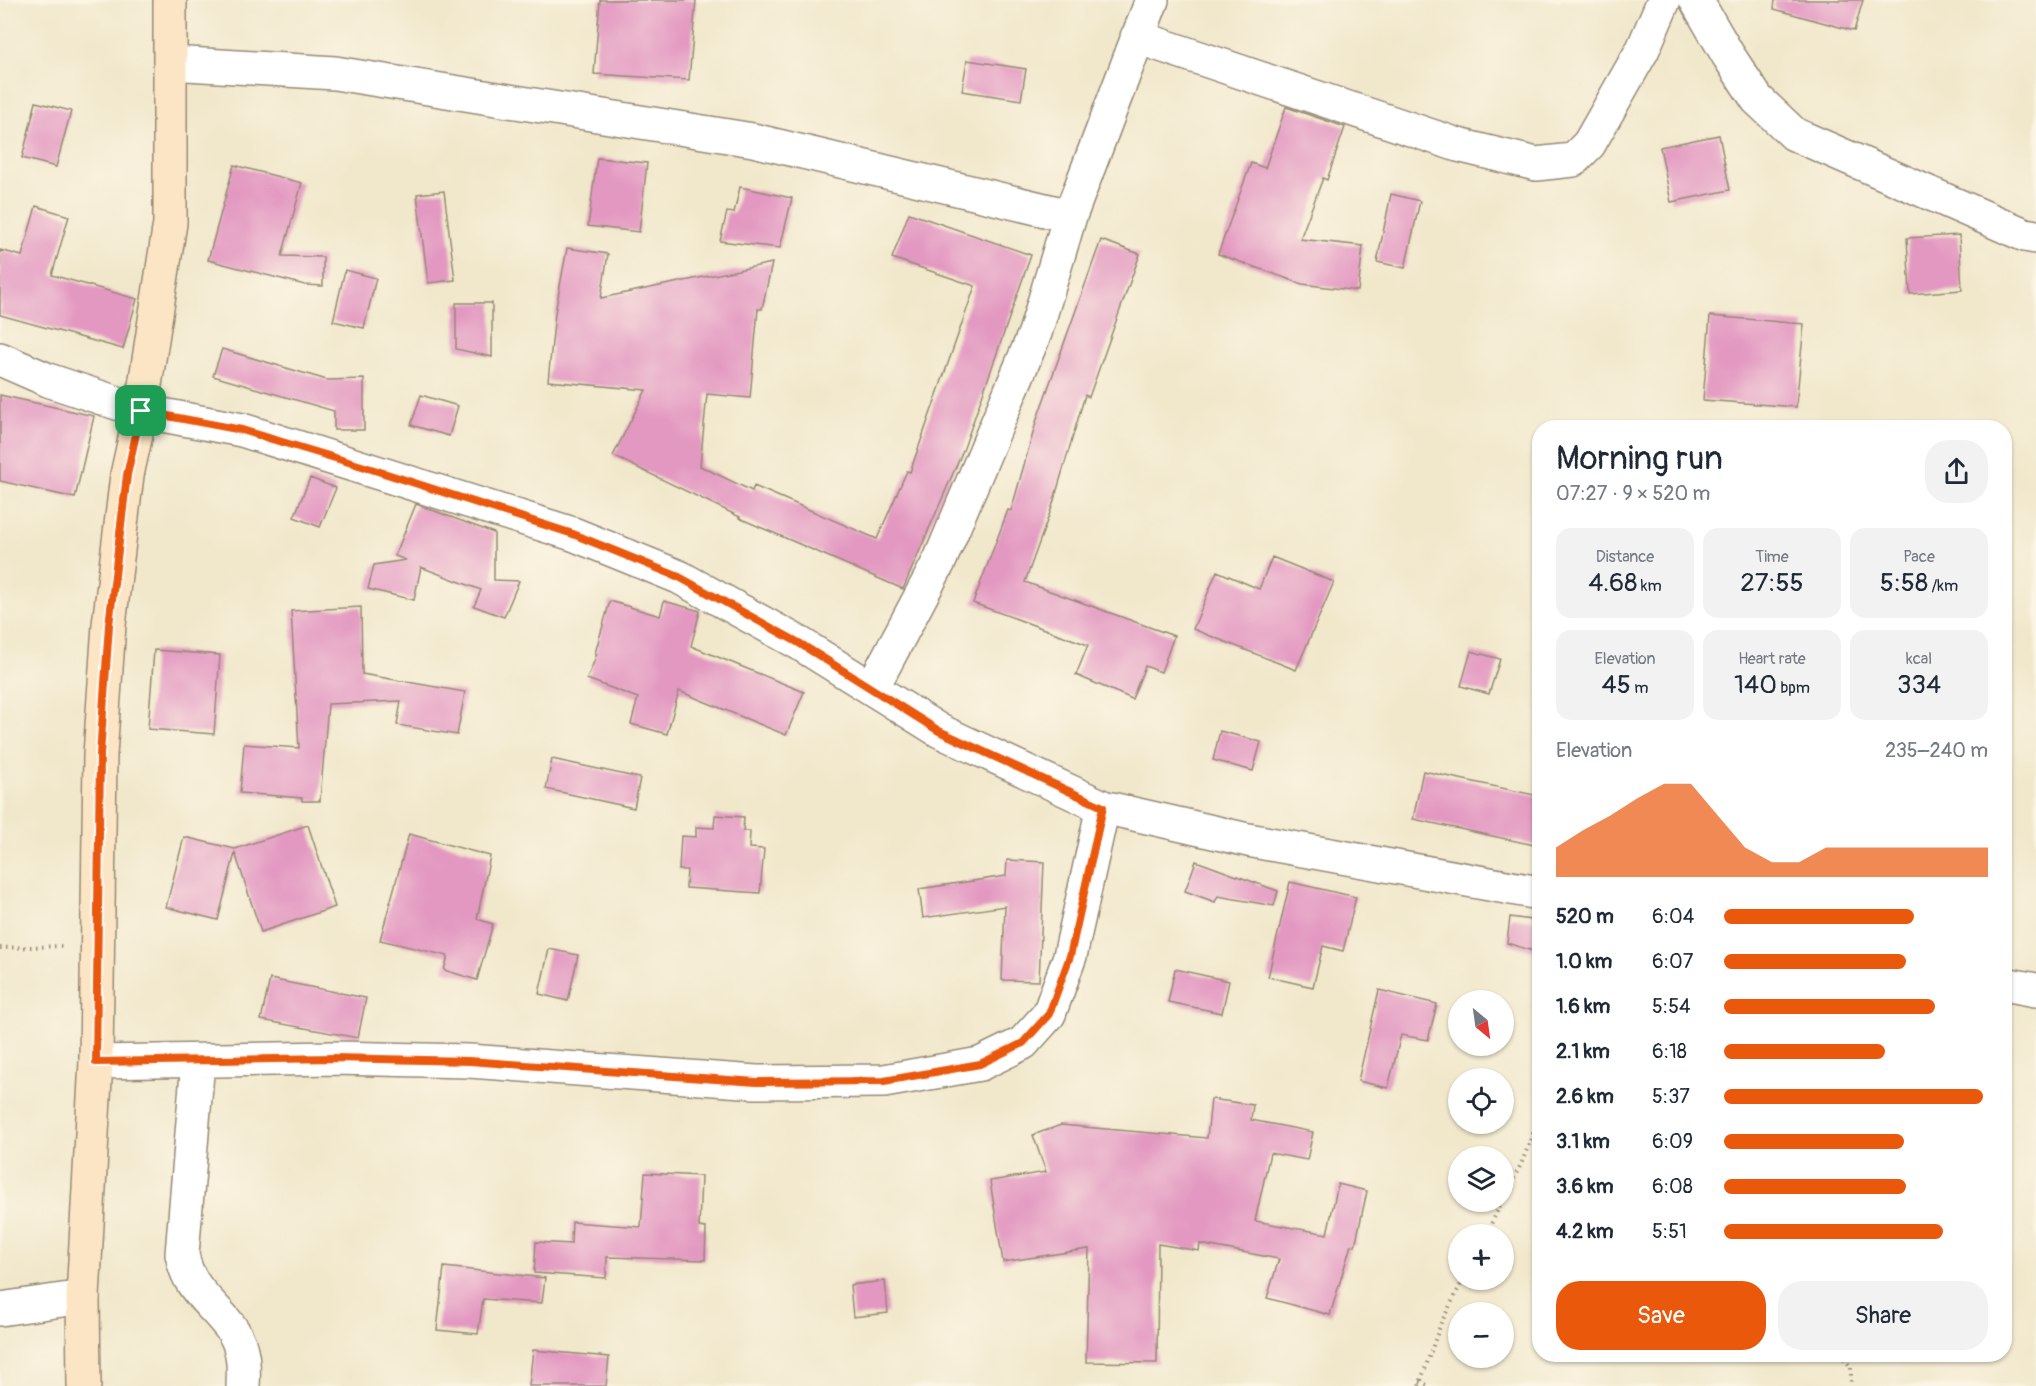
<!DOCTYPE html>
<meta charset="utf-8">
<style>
body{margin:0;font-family:Pangolin,sans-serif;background:#f2f2f3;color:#1f2937;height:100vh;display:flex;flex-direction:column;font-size:22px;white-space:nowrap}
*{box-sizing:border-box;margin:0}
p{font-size:20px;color:#747a83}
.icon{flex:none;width:33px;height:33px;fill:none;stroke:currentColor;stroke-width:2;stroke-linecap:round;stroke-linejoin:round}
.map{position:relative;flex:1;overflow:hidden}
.drawer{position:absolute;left:1532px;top:420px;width:480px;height:942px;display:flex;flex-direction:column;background:#fff;border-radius:24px;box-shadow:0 2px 4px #0004}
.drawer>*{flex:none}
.needle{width:39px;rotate:151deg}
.buttons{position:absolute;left:1448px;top:990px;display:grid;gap:12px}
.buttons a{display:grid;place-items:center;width:66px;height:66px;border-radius:50%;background:#fff;box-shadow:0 2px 4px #0004;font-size:30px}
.pin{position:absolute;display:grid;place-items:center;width:51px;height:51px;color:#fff;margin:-26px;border-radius:12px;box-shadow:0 3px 9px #0006}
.round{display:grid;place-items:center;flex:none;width:63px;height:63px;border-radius:24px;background:#f2f2f3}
.summary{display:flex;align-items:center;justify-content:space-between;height:102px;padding:0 24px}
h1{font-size:33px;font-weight:600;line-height:45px}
.metrics{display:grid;grid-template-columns:repeat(3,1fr);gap:9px;height:102px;padding:6px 24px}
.metrics div{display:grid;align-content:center;border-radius:15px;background:#f2f2f3;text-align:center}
.metrics b{font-size:26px;font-weight:600}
.metrics small{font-size:16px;font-weight:400}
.metrics p{font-size:16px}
.chart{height:168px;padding:12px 24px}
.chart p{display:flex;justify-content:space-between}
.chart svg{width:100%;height:108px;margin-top:6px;fill:#ea580c;opacity:.7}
.button{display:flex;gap:12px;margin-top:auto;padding:12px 24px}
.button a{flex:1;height:69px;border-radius:24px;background:#ea580c;color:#fff;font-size:24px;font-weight:600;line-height:69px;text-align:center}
.button a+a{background:#f2f2f3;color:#1f2937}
ul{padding:0 24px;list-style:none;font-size:20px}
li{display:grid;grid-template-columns:96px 72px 1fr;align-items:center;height:45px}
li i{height:15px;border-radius:8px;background:#ea580c}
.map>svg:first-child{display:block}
.building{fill:#e398c1}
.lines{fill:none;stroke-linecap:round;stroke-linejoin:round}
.street-casing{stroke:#968975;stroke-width:36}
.secondary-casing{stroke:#968975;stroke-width:36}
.path{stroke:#968975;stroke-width:4;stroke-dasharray:1.5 4.5;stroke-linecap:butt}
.street{stroke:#fff;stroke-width:33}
.secondary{stroke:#fce5c4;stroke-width:33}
.route-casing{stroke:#fff;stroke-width:12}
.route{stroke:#ea580c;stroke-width:8}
</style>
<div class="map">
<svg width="2036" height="1386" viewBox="0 0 2036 1386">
<rect width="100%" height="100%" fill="#fcf5e5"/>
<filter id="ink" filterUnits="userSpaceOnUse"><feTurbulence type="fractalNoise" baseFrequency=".0167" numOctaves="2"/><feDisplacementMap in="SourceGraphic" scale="12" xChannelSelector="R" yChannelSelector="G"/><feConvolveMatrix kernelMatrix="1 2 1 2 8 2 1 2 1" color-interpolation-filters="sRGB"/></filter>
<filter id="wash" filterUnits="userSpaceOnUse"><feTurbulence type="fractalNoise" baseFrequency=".008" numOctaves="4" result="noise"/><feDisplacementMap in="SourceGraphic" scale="24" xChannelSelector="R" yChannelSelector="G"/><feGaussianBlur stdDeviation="1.35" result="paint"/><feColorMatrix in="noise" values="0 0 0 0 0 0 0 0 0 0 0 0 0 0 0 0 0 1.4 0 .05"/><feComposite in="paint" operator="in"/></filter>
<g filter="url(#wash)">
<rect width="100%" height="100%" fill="#f1e8cc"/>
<g id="blocks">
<path class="building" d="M 600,0 L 696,0 L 689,80 L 594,74 Z
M 1775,0 L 1863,0 L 1854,31 L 1774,9 Z
M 967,60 L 1026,69 L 1021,100 L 962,91 Z
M 36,102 L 71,111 L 56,167 L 22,158 Z
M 1286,107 L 1345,127 L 1327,180 L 1323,178 L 1300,239 L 1363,246 L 1358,291 L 1302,284 L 1218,254 L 1251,163 L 1265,168 Z
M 1719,135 L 1730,190 L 1671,202 L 1660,147 Z
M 597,158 L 647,163 L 639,232 L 588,226 Z
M 234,165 L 302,183 L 282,256 L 323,257 L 323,286 L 305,285 L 208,260 Z
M 740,187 L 792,198 L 780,248 L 720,241 L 727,212 L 734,213 Z
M 444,191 L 455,280 L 428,283 L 417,194 Z
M 1391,194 L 1420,201 L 1405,268 L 1377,262 Z
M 36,206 L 69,216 L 52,275 L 137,299 L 123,349 L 0,315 L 0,250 L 22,256 Z
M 909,213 L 1031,255 L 964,448 L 903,589 L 739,518 L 740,517 L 613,456 L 646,390 L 548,381 L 555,313 L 567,248 L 608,254 L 601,298 L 772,263 L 762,309 L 758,309 L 750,398 L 707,394 L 700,466 L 752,491 L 754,486 L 877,539 L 907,471 L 910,472 L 975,286 L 892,258 Z
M 1959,235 L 1962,290 L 1910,294 L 1907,238 Z
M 1101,240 L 1140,254 L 1089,397 L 1085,395 L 1052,507 L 1025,582 L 1174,636 L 1161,672 L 1145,666 L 1132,699 L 1076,675 L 1088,645 L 973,603 L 1008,510 L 1011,511 L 1037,419 Z
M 345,270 L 376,278 L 364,328 L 333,321 Z
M 456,303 L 492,303 L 492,357 L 456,349 Z
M 1710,316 L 1804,324 L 1796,407 L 1703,400 Z
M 222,349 L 327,380 L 364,379 L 364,430 L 334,430 L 334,411 L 213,376 Z
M 0,395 L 94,416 L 75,498 L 0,481 Z
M 421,395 L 458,406 L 449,436 L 411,425 Z
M 310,478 L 336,488 L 320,527 L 294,517 Z
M 416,504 L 494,533 L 494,580 L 519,581 L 504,617 L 474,606 L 481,590 L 421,567 L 414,600 L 368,589 L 374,565 L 406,560 L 395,556 Z
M 1272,557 L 1334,582 L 1296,670 L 1193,629 L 1217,571 L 1259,589 Z
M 610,601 L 660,616 L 664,601 L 700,611 L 691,646 L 804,692 L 786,735 L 679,691 L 667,734 L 631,724 L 638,698 L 587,679 L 597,654 L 595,653 Z
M 361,607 L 362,674 L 465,692 L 457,735 L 397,725 L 401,701 L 328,704 L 320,801 L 302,801 L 302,798 L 240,793 L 244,744 L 299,748 L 291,611 Z
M 154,650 L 220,655 L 214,734 L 148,729 Z
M 1471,651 L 1500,659 L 1489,694 L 1461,686 Z
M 1220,731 L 1261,742 L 1253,771 L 1213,760 Z
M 552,759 L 640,778 L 634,808 L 546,789 Z
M 1423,771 L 1539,796 L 1539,846 L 1413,819 Z
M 715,815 L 744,817 L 743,831 L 750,831 L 749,848 L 764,849 L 760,893 L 686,888 L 687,870 L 679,870 L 681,836 L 696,837 L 696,827 L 714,828 Z
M 308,825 L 335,907 L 261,932 L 235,853 L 218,920 L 166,907 L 184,837 L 235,849 Z
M 409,834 L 490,856 L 477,919 L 493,924 L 477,980 L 444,970 L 448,956 L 380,940 Z
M 1007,860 L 1044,862 L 1039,981 L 1002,980 L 1005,906 L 923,918 L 919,889 L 1006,876 Z
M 1196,861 L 1278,891 L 1274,906 L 1218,896 L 1215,902 L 1185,891 Z
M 1290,882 L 1356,897 L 1343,951 L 1323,946 L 1313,987 L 1268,977 Z
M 1510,917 L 1539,921 L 1539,953 L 1507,943 Z
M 549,949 L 578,955 L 568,1001 L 539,994 Z
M 1175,969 L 1229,981 L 1222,1013 L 1168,1002 Z
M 270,979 L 366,998 L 358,1038 L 261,1020 Z
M 1379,990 L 1437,1004 L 1428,1040 L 1401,1035 L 1388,1088 L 1358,1081 Z
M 1211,1099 L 1253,1105 L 1251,1120 L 1313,1132 L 1307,1160 L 1270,1153 L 1255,1221 L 1327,1234 L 1338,1184 L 1367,1191 L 1355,1246 L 1351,1245 L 1330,1315 L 1267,1298 L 1279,1259 L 1200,1244 L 1199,1251 L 1158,1244 L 1157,1363 L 1086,1362 L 1089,1249 L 1003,1262 L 990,1181 L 1046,1172 L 1033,1135 L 1061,1125 L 1207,1138 Z
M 645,1173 L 701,1176 L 699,1227 L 706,1228 L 705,1260 L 607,1257 L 606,1278 L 534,1273 L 536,1242 L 571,1244 L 572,1222 L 641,1227 Z
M 444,1267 L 545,1278 L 542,1303 L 483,1299 L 478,1334 L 437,1330 Z
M 885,1281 L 888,1313 L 853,1317 L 850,1285 Z
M 533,1350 L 609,1357 L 606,1386 L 529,1386 Z"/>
</g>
</g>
<g filter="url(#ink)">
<use href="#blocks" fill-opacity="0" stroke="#968975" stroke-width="1.5"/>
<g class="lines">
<g class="street-casing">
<path id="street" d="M 1696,0 L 1728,55 L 1757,99 L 1794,134 L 2025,235 L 2036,237
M 1137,37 L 1458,145 L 1536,164 L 1573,160 L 1589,144 L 1643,49 L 1664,0
M 171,63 L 335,73 L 753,140 L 1070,216
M 0,359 L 48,380 L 141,411 L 242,430 L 573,534 L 679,577 L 799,643 L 940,731 L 1103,807 L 1248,840 L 1539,893
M 872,688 L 940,560 L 1035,333 L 1070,216 L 1152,0
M 2004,984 L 2036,990
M 198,1061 L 182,1254 C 188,1291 214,1303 233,1331 C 244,1348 244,1367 243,1386
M 96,1062 L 333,1058 L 469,1061 L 756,1082 L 884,1081 L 980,1064 L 1023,1043 L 1049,1014 L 1070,956 L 1103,807
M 0,1309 L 83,1297"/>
</g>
<g class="secondary-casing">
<path id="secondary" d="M 84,1386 L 83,1297 L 96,1062 L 100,755 L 109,625 L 127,475 L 141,411 L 170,223 L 170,0"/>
</g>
<path class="path" d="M 0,948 L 64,946
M 1503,1200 L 1522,1162 L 1539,1118
M 1486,1234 L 1502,1202
M 1840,1354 L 1851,1367 L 1851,1386
M 1420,1382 L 1430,1386
M 1419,1386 L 1441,1323 L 1463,1280"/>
<use href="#street" class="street"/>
<use href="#secondary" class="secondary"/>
</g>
</g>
<g class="lines" filter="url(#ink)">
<g class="route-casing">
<path id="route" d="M 141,411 L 242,430 L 365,467 L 573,534 L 679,577 L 799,643 L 939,731 L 1103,807 L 1070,956 L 1049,1014 L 1023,1043 L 980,1064 L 884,1081 L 756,1082 L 469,1061 L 333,1058 L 96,1062 L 100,755 L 109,625 L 127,475 Z"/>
</g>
<use href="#route" class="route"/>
</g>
</svg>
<div class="buttons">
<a><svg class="needle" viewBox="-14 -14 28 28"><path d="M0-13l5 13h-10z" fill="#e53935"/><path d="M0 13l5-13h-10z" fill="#747a83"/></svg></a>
<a><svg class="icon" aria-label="locate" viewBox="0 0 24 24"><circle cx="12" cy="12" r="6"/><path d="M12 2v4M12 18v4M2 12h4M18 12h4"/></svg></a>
<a><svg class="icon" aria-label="layers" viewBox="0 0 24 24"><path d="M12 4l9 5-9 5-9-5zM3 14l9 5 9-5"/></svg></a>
<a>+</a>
<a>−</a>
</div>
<div class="pin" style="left:141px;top:411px;background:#1e9e55"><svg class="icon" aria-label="arrive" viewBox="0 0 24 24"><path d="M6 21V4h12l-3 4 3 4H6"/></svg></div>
<section class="drawer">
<div class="summary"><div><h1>Morning run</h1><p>07:27 · 9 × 520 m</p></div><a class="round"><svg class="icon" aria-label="share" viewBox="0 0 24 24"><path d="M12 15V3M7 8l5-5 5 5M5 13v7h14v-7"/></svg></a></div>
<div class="metrics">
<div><p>Distance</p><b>4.68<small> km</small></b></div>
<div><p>Time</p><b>27:55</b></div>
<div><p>Pace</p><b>5:58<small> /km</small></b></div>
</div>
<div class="metrics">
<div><p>Elevation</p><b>45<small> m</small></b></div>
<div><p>Heart rate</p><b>140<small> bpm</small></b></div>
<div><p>kcal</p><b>334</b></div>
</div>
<div class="chart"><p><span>Elevation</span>235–240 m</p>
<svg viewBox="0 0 160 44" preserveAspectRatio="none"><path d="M0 44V32L10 25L20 19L30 12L40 6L50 6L60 19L70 32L80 38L90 38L100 32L110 32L120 32L130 32L140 32L150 32L160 32V44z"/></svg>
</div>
<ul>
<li><b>520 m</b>6:04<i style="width:72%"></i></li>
<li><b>1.0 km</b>6:07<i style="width:69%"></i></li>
<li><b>1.6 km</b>5:54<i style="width:80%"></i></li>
<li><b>2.1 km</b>6:18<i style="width:61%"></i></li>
<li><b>2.6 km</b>5:37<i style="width:98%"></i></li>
<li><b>3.1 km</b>6:09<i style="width:68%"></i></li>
<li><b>3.6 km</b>6:08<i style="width:69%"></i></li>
<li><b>4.2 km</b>5:51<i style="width:83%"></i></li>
</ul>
<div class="button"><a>Save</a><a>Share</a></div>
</section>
</div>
